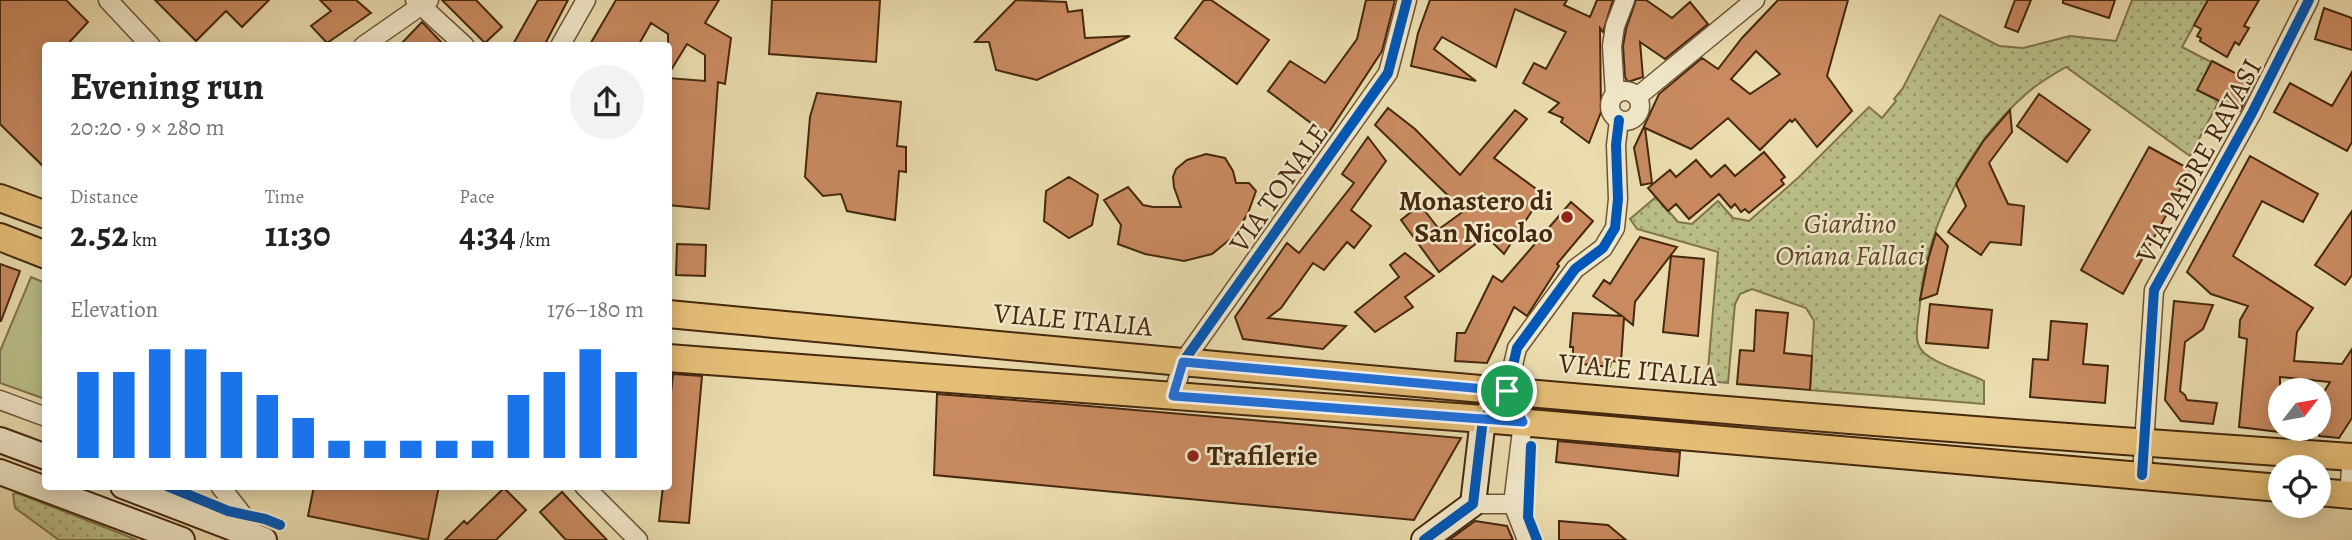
<!DOCTYPE html>
<meta charset="utf-8">
<style>
body{margin:0;font-family:Alegreya,serif;background:#f2f2f2;color:#222;height:100vh;display:flex;flex-direction:column;font-size:26px;white-space:nowrap}
*{box-sizing:border-box;margin:0}
p{font-size:23px;color:#767676}
.icon{flex:none;width:38px;height:38px;fill:none;stroke:currentColor;stroke-width:2;stroke-linecap:round;stroke-linejoin:round}
.map{position:relative;flex:1;overflow:hidden}
.details{position:absolute;left:42px;top:42px;width:630px;height:448px;display:flex;flex-direction:column;background:#fff;border-radius:7px;box-shadow:0 4px 18px #0003}
.details>*{flex:none}
.needle{width:46px;rotate:59deg}
.tools{position:absolute;left:2268px;top:378px;display:grid;gap:14px}
.tools a{display:grid;place-items:center;width:63px;height:63px;border-radius:50%;background:#fff;box-shadow:0 4px 18px #0003;font-size:35px}
.pin{position:absolute;display:grid;place-items:center;width:60px;height:60px;color:#fff;margin:-30px;border:4px solid #fff;border-radius:50%;box-shadow:0 2px 7px #0007}
.round{display:grid;place-items:center;flex:none;width:74px;height:74px;border-radius:37px;background:#f2f2f2}
.summary{display:flex;align-items:center;justify-content:space-between;height:119px;padding:0 28px}
h1{font-size:38px;font-weight:600;line-height:52px}
.figures{display:grid;grid-template-columns:repeat(3,1fr);gap:10px;height:119px;padding:7px 28px}
.figures div{display:grid;align-content:center}
.figures b{font-size:35px;font-weight:600}
.figures small{font-size:19px;font-weight:400}
.figures p{font-size:19px}
.chart{height:196px;padding:14px 28px}
.chart p{display:flex;justify-content:space-between}
.chart svg{width:100%;height:126px;margin-top:7px;stroke:#1a73e8;stroke-width:6}
.map>svg:first-child{display:block}
.grass{fill:url(#grass-dots);stroke:#80744b;stroke-width:2}
.garden{fill:#babf88;stroke:#80744b;stroke-width:2}
.building{fill:#c98a60;stroke:#46280e;stroke-width:2;fill-rule:evenodd}
.lines{fill:none;stroke-linecap:round;stroke-linejoin:round}
.street-casing{stroke:#6f5536;stroke-width:21}
.secondary-casing{stroke:#46280e;stroke-width:28}
.primary-casing{stroke:#46280e;stroke-width:30}
.street{stroke:#f1e8ca;stroke-width:18}
.secondary{stroke:#f1e8ca;stroke-width:24}
.primary{stroke:#e5be77;stroke-width:26}
.cycleway-casing{stroke:#f1e8ca;stroke-width:15}
.cycleway{stroke:#0057b8;stroke-width:10}
.route-casing{stroke:#fff;stroke-width:14}
.route{stroke:#1a73e8;stroke-width:9}
.poi-dot{fill:#8f2418;stroke:#f1e8ca;stroke-width:2.5}
.labels{text-anchor:middle;dominant-baseline:central;stroke-width:5;stroke-linejoin:round;paint-order:stroke}
.street-label{font-size:28px;fill:#46280e;stroke:#f1e8ca}
.poi-label{font-size:28px;font-weight:bold;fill:#46280e;stroke:#f1e8ca;text-anchor:end}
.park-label{font-size:28px;font-style:italic;fill:#5d4626;stroke:#f1e8ca}
</style>
<div class="map">
<svg width="2352" height="540" viewBox="0 0 2352 540">
<defs>
<pattern id="grass-dots" width="8" height="8" patternUnits="userSpaceOnUse" patternTransform="scale(1.75)"><rect width="8" height="8" fill="#babf88"/><path d="M2 2h.1M6 6h.1" fill="none" stroke="#999b6e" stroke-width="1.8" stroke-linecap="round"/></pattern>
</defs>
<rect width="100%" height="100%" fill="#eadcae"/>
<filter id="stains"><feTurbulence type="fractalNoise" baseFrequency=".00286" numOctaves="4"/><feColorMatrix values="0 0 0 0 .2 0 0 0 0 .09 0 0 0 0 .02 0 0 0 .5 -.17"/></filter>
<radialGradient id="worn" r=".72"><stop offset=".6" stop-color="#630" stop-opacity="0"/><stop offset="1" stop-color="#630" stop-opacity=".3"/></radialGradient>
<path class="grass" d="M 2132,0 L 2208,0 L 2182,47 L 2211,62 L 2198,90 L 2219,101 L 2190,156 L 2066,67 C 2052,75 2038,83 2026,94 C 1968,145 1926,226 1920,304 C 1919,316 1914,335 1919,346 C 1926,363 1968,372 1984,381 L 1984,404 L 1810,390 L 1814,321 L 1806,308 L 1752,289 L 1740,294 L 1735,304 L 1728,383 L 1707,381 L 1718,252 L 1637,229 L 1630,219 L 1656,197 L 1678,222 L 1692,224 L 1718,201 L 1733,218 L 1749,221 L 1799,177 L 1869,107 L 1882,118 L 1896,101 L 1894,99 L 1903,88 L 1940,15 L 1999,46 L 2023,48 L 2070,36 L 2116,41 Z
M 17,493 L 137,540 L 59,540 L 15,508 L 13,494 Z"/>
<path class="garden" d="M 31,277 L 45,283 L 45,399 L 0,383 L 0,351 Z"/>
<path class="building" d="M 0,0 L 66,0 L 88,22 L 66,46 L 46,46 L 46,169 L 0,124 Z
M 155,0 L 269,0 L 242,27 L 226,11 L 196,41 Z
M 320,0 L 356,0 L 371,13 L 327,43 L 311,26 L 331,11 Z
M 442,0 L 476,0 L 502,27 L 485,43 Z
M 538,0 L 568,0 L 544,46 L 512,46 Z
M 616,0 L 719,0 L 705,23 L 731,38 L 725,84 L 718,82 L 709,209 L 668,205 L 668,78 L 705,81 L 705,55 L 687,44 L 668,75 L 668,34 L 651,23 L 638,46 L 589,46 Z
M 772,0 L 880,0 L 876,62 L 769,54 Z
M 1016,0 L 1066,2 L 1068,12 L 1082,10 L 1085,38 L 1130,36 L 1037,80 L 996,70 L 989,42 L 975,42 Z
M 1204,0 L 1211,0 L 1269,40 L 1237,84 L 1175,38 Z
M 1366,0 L 1395,0 L 1382,51 L 1327,135 L 1268,91 L 1290,61 L 1325,83 L 1357,39 Z
M 1430,0 L 1567,0 L 1564,5 L 1590,17 L 1597,0 L 1613,0 L 1603,32 L 1600,28 L 1601,112 L 1589,143 L 1561,122 L 1563,118 L 1549,112 L 1559,103 L 1523,83 L 1534,63 L 1546,69 L 1566,32 L 1515,9 L 1496,67 L 1442,37 L 1434,49 L 1476,81 L 1411,66 L 1418,33 Z
M 1636,0 L 1646,0 L 1672,18 L 1690,2 L 1708,24 L 1665,59 L 1640,42 L 1643,77 L 1628,82 L 1625,77 L 1623,46 L 1626,29 Z
M 1778,0 L 1848,0 L 1827,76 L 1852,111 L 1817,147 L 1795,119 L 1792,122 L 1790,120 L 1760,150 L 1728,118 L 1691,149 L 1645,128 L 1652,183 L 1641,185 L 1634,148 L 1659,94 L 1702,58 L 1718,69 L 1742,38 ZM 1756,51 L 1780,74 L 1750,94 L 1731,79 Z
M 2015,0 L 2031,0 L 2018,32 L 2005,27 Z
M 2063,0 L 2115,0 L 2109,18 L 2063,3 Z
M 2208,0 L 2259,0 L 2244,26 L 2249,28 L 2239,45 L 2235,42 L 2227,57 L 2200,41 L 2201,38 L 2197,36 L 2201,29 L 2194,25 Z
M 2324,8 L 2352,18 L 2352,50 L 2315,39 Z
M 422,22 L 445,46 L 399,46 Z
M 2212,61 L 2254,83 L 2240,111 L 2197,90 Z
M 2352,72 L 2352,142 L 2347,151 L 2274,112 L 2290,83 L 2332,106 Z
M 817,93 L 901,102 L 897,146 L 906,147 L 906,172 L 899,171 L 895,220 L 847,211 L 841,194 L 823,196 L 805,177 L 810,117 Z
M 2039,94 L 2090,130 L 2067,162 L 2017,126 Z
M 1388,108 L 1415,129 L 1460,175 L 1515,110 L 1527,119 L 1494,158 L 1543,194 L 1504,254 L 1486,236 L 1439,272 L 1401,220 L 1420,205 L 1439,229 L 1464,211 L 1375,125 Z
M 2010,110 L 2012,132 L 1989,163 L 2008,204 L 2024,206 L 2021,245 L 1990,242 L 1981,255 L 1948,232 L 1966,206 L 1956,184 L 1984,140 Z
M 1368,137 L 1386,161 L 1351,210 L 1371,226 L 1354,248 L 1347,242 L 1324,270 L 1313,263 L 1281,308 L 1268,318 L 1346,326 L 1323,349 L 1243,339 L 1235,317 L 1287,243 L 1299,253 L 1354,183 L 1342,174 Z
M 2149,147 L 2191,170 L 2123,294 L 2081,270 Z
M 1764,152 L 1785,177 L 1781,180 L 1784,184 L 1749,213 L 1745,209 L 1741,212 L 1735,204 L 1731,208 L 1719,194 L 1689,219 L 1676,204 L 1668,211 L 1648,188 L 1670,170 L 1676,177 L 1696,160 L 1711,177 L 1725,165 L 1735,176 Z
M 1206,154 L 1225,158 L 1233,171 L 1236,183 L 1249,183 L 1256,191 L 1248,213 L 1234,236 L 1212,254 L 1184,261 L 1145,254 L 1118,244 L 1121,225 L 1104,200 L 1128,187 L 1143,205 L 1153,207 L 1181,207 L 1174,187 L 1173,177 L 1176,169 L 1187,160 Z
M 2250,156 L 2318,194 L 2303,222 L 2262,201 L 2233,256 L 2313,308 L 2297,332 L 2294,361 L 2342,364 L 2352,349 L 2352,418 L 2339,438 L 2319,436 L 2319,400 L 2330,382 L 2280,377 L 2280,432 L 2239,427 L 2247,339 L 2239,337 L 2240,320 L 2248,306 L 2211,294 L 2187,272 Z
M 1069,177 L 1098,195 L 1092,225 L 1069,238 L 1044,221 L 1046,191 Z
M 1571,202 L 1593,221 L 1557,264 L 1559,266 L 1527,316 L 1514,307 L 1487,363 L 1455,361 L 1457,333 L 1465,333 L 1493,276 L 1502,282 Z
M 2352,211 L 2352,275 L 2345,285 L 2315,265 Z
M 1936,233 L 1948,246 L 1937,294 L 1920,300 L 1928,260 Z
M 1640,237 L 1677,247 L 1635,302 L 1633,325 L 1624,318 L 1621,362 L 1611,361 L 1610,367 L 1582,364 L 1583,359 L 1573,358 L 1573,347 L 1570,347 L 1573,313 L 1622,316 L 1593,296 L 1604,280 L 1610,284 Z
M 677,244 L 706,245 L 705,276 L 676,275 Z
M 1405,253 L 1434,276 L 1405,297 L 1413,307 L 1375,332 L 1355,312 L 1399,277 L 1390,265 Z
M 1671,256 L 1704,259 L 1698,336 L 1663,332 Z
M 0,264 L 20,271 L 1,321 L 0,321 Z
M 2174,301 L 2213,305 L 2203,329 L 2185,342 L 2180,391 L 2185,395 L 2187,400 L 2217,403 L 2213,424 L 2181,421 L 2165,400 Z
M 1930,304 L 1992,310 L 1988,348 L 1926,343 Z
M 1756,310 L 1788,313 L 1784,353 L 1812,356 L 1810,390 L 1737,384 L 1740,350 L 1754,351 Z
M 2051,321 L 2087,324 L 2083,364 L 2108,366 L 2105,403 L 2030,397 L 2033,359 L 2048,360 Z
M 673,374 L 702,376 L 689,523 L 659,521 L 663,486 L 668,486 L 668,422 Z
M 937,394 L 1065,404 L 1461,438 L 1414,520 L 934,475 Z
M 1558,441 L 1680,452 L 1678,476 L 1556,462 Z
M 314,486 L 439,486 L 428,540 L 308,516 Z
M 504,488 L 526,510 L 496,540 L 445,540 L 464,521 L 467,524 Z
M 562,492 L 586,518 L 607,540 L 566,540 L 540,512 Z
M 1475,521 L 1507,526 L 1513,540 L 1449,540 Z
M 1559,521 L 1608,525 L 1626,540 L 1559,540 Z"/>
<g class="lines">
<g class="street-casing">
<path id="street" d="M 108,0 L 151,46
M 415,0 L 465,46
M 363,46 L 429,0
M 560,46 L 586,0
M1610 106a15 15 0 1 1 30 0a15 15 0 1 1-30 0Z
M 1615,95 L 1612,46 L 1615,26 L 1625,0
M 1637,97 L 1755,0
M 1173,396 L 1183,362 L 1388,73 L 1407,0
M 0,400 L 46,417
M 2142,475 L 2154,290 L 2252,113 L 2309,0
M 220,486 L 242,514 L 253,536
M 584,486 L 638,540
M 2349,494 L 2352,457
M 1473,504 L 1513,504
M 1527,540 L 1513,504 L 1523,422 L 1507,391 L 1517,348 L 1575,269 L 1603,248 L 1615,228 L 1618,199 L 1616,145 L 1619,120"/>
</g>
<g class="secondary-casing">
<path id="secondary" d="M 0,440 L 46,457
M 0,472 L 182,540
M 123,486 L 264,540
M 1424,540 L 1473,504 L 1483,419 L 1507,391"/>
</g>
<g class="primary-casing">
<path id="primary" d="M 0,198 L 46,215
M 0,237 L 46,255
M 668,314 C 1229,367 1790,420 2352,457
M 668,358 L 1483,419 L 2280,488
M 2319,492 L 2352,495"/>
</g>
<use href="#street" class="street"/>
<use href="#secondary" class="secondary"/>
<use href="#primary" class="primary"/>
<g class="cycleway-casing">
<path id="cycleway" d="M 1173,396 L 1183,362 L 1388,73 L 1407,0
M 1531,446 L 1528,517 L 1537,540
M 2142,475 L 2154,290 L 2252,113 L 2309,0
M 167,486 L 228,511 L 265,519 L 280,525
M 1424,540 L 1473,504 L 1483,419 L 1507,391 L 1517,348 L 1575,269 L 1603,248 L 1615,228 L 1618,199 L 1616,145 L 1619,120"/>
</g>
<use href="#cycleway" class="cycleway"/>
</g>
<g class="lines">
<g class="route-casing">
<path id="route" d="M 1183,362 L 1507,391 L 1523,422 L 1173,396 Z"/>
</g>
<use href="#route" class="route"/>
</g>
<g class="poi-dot">
<circle cx="1567" cy="217" r="7"/>
<circle cx="1193" cy="456" r="7"/>
</g>
<g class="labels">
<g class="street-label">
<text transform="translate(2199 161) rotate(-61)">VIA PADRE RAVASI</text>
<text transform="translate(1279 188) rotate(-55)">VIA TONALE</text>
<text transform="translate(1073 320) rotate(5)">VIALE ITALIA</text>
<text transform="translate(1638 370) rotate(5)">VIALE ITALIA</text>
</g>
<g class="poi-label">
<text x="1553" y="201">Monastero di<tspan x="1553" dy="32">San Nicolao</tspan></text>
<text x="1207" y="456" text-anchor="start">Trafilerie</text>
</g>
<g class="park-label">
<text x="1850" y="224">Giardino<tspan x="1850" dy="32">Oriana Fallaci</tspan></text>
</g>
</g>
<rect width="100%" height="100%" filter="url(#stains)"/>
<rect width="100%" height="100%" fill="url(#worn)"/>
</svg>
<div class="tools">
<a><svg class="needle" viewBox="-14 -14 28 28"><path d="M0-13l5 13h-10z" fill="#e53935"/><path d="M0 13l5-13h-10z" fill="#767676"/></svg></a>
<a><svg class="icon" aria-label="locate" viewBox="0 0 24 24"><circle cx="12" cy="12" r="6"/><path d="M12 2v4M12 18v4M2 12h4M18 12h4"/></svg></a>
</div>
<div class="pin" style="left:1507px;top:391px;background:#1e9e55"><svg class="icon" aria-label="arrive" viewBox="0 0 24 24"><path d="M6 21V4h12l-3 4 3 4H6"/></svg></div>
<section class="details">
<div class="summary"><div><h1>Evening run</h1><p>20:20 · 9 × 280 m</p></div><a class="round"><svg class="icon" aria-label="share" viewBox="0 0 24 24"><path d="M12 15V3M7 8l5-5 5 5M5 13v7h14v-7"/></svg></a></div>
<div class="figures">
<div><p>Distance</p><b>2.52<small> km</small></b></div>
<div><p>Time</p><b>11:30</b></div>
<div><p>Pace</p><b>4:34<small> /km</small></b></div>
</div>
<div class="chart"><p><span>Elevation</span>176–180 m</p>
<svg viewBox="0 0 160 44" preserveAspectRatio="none"><path d="M5 44V14M15 44V14M25 44V6M35 44V6M45 44V14M55 44V22M65 44V30M75 44V38M85 44V38M95 44V38M105 44V38M115 44V38M125 44V22M135 44V14M145 44V6M155 44V14"/></svg>
</div>
</section>
</div>
